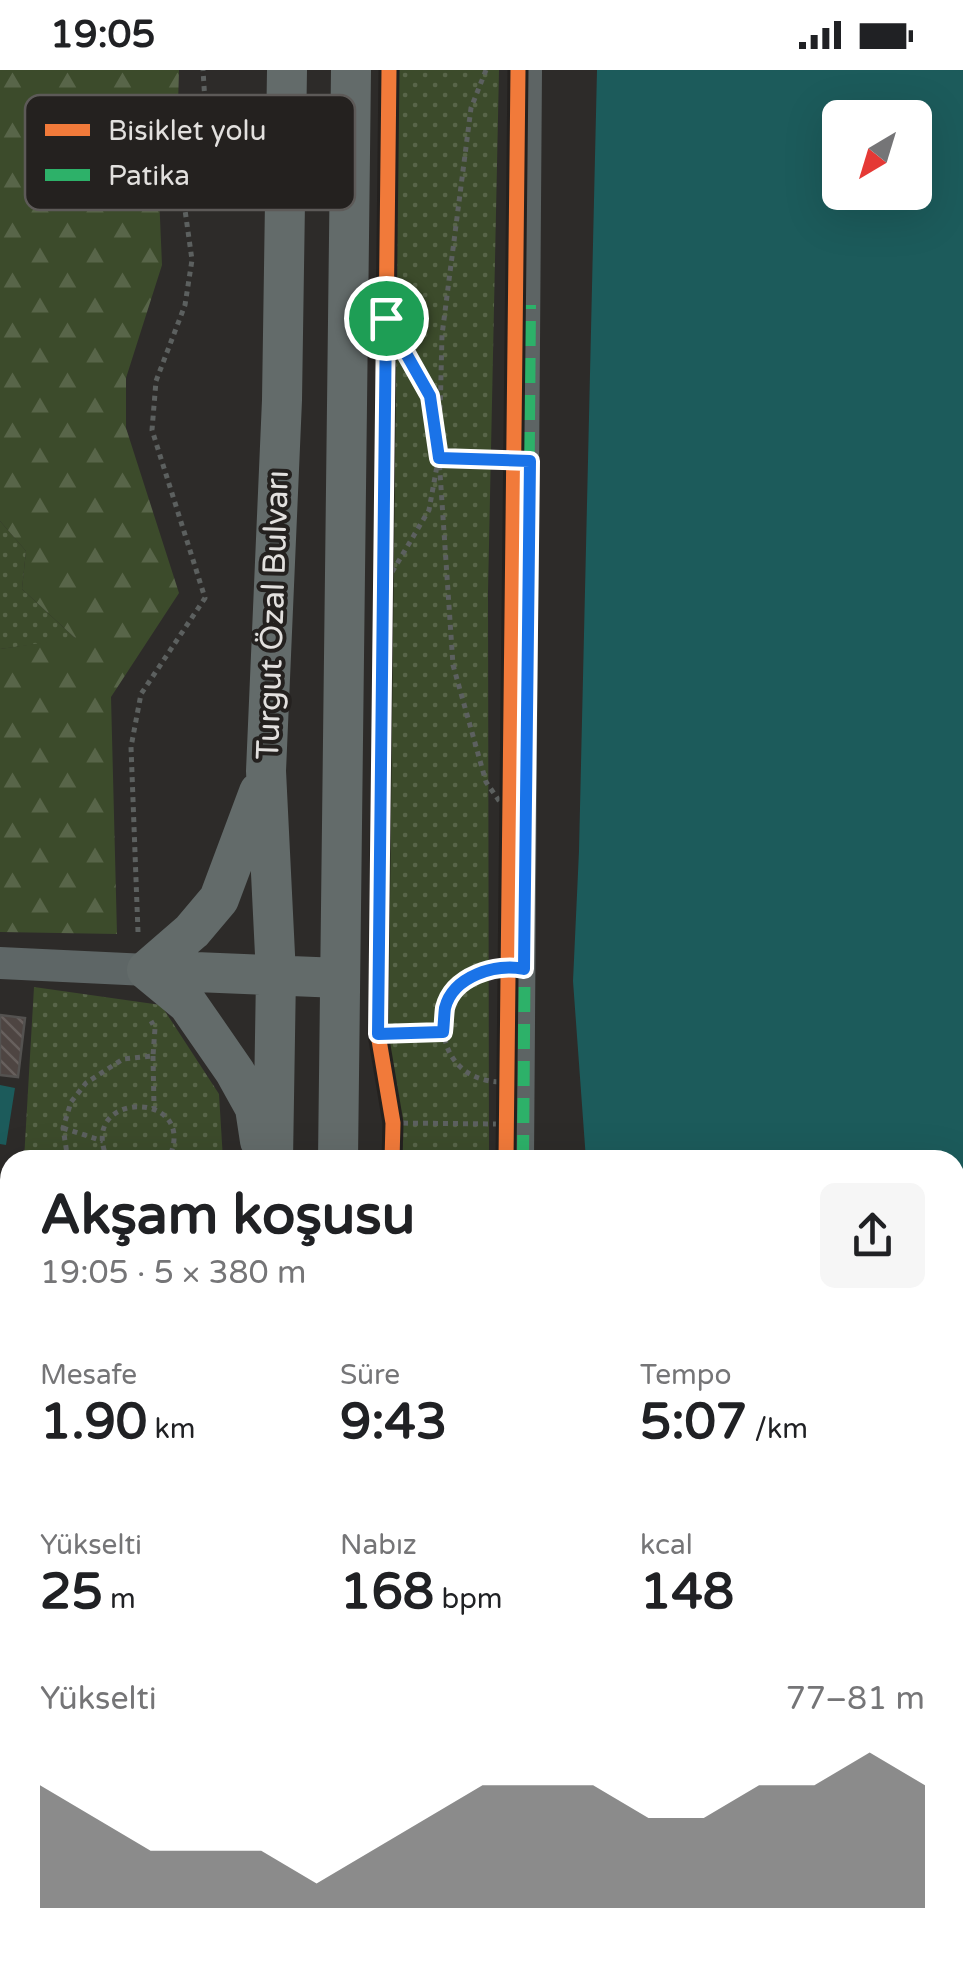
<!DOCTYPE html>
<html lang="tr">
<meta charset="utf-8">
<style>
body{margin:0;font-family:"Varela Round",sans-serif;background:#f6f6f6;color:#202124;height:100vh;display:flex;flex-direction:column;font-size:38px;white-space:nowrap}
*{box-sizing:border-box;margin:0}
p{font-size:32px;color:#757577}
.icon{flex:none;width:55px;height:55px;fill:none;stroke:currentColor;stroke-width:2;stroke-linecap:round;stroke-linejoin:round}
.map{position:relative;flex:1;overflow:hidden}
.sheet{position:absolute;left:0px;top:1080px;width:965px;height:812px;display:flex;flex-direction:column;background:#fff;border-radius:30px 30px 0 0;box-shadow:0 10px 40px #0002}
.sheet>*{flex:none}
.needle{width:65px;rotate:218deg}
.fabs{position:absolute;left:822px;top:30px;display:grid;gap:20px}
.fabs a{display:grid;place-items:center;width:110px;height:110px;border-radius:15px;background:#fff;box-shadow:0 10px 40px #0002;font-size:50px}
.pin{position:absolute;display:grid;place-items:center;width:85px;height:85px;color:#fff;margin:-42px;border:5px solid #fff;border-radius:50%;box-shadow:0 2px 10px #0007}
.round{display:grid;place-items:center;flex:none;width:105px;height:105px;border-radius:15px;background:#f6f6f6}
.head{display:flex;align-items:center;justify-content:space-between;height:170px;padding:0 40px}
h1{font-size:55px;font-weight:700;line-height:75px}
.stats{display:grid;grid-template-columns:repeat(3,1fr);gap:15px;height:170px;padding:10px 40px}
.stats div{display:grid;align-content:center}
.stats b{font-size:50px;font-weight:700}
.stats small{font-size:28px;font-weight:400}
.stats p{font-size:28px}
.chart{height:280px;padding:20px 40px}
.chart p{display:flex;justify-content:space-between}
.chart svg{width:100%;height:180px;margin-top:10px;fill:#5b5b5b;opacity:.7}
.status{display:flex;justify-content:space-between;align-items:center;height:70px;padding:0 50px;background:#fff;direction:ltr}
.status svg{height:28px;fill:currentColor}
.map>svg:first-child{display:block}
.green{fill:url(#green-dots)}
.forest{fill:url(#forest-firs)}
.water{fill:#1c5b5b;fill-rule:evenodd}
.building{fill:url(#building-back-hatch);stroke:#545250;stroke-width:2.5}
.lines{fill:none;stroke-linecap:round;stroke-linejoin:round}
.path{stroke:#5c605f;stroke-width:5;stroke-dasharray:5 5;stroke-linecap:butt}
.street{stroke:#5d6464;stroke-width:22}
.secondary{stroke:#5e6666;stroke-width:32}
.highway{stroke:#636b6a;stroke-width:40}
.quiet{stroke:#2db169;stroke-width:12;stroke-dasharray:25 12;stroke-linecap:butt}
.cycleway-casing{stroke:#24211f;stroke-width:21}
.cycleway{stroke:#f17a3a;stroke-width:15}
.route-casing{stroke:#fff;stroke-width:20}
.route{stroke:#1a73e8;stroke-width:12}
.labels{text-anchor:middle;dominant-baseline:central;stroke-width:8;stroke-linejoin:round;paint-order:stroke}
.street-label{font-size:32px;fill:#e2e0de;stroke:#24211f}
.key{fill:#24211f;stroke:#5d5a58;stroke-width:2.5}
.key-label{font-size:28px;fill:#e2e0de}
</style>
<div class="status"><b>19:05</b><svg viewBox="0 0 49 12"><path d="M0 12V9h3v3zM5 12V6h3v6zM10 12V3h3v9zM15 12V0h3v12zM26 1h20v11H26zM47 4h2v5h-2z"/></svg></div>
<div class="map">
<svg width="963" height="1892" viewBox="0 0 963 1892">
<defs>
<pattern id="green-dots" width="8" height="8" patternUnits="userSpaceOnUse" patternTransform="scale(2.5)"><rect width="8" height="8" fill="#3c4b2b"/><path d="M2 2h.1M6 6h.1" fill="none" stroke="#586549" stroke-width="1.8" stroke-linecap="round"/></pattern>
<pattern id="forest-firs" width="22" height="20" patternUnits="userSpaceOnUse" patternTransform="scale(2.5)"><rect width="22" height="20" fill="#3c4b2b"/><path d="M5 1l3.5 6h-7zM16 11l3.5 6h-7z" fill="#586549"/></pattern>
<pattern id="building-back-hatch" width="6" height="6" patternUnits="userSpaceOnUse" patternTransform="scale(2.5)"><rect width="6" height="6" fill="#4e4542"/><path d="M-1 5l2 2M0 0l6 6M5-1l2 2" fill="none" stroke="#67605d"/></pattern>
</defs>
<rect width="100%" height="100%" fill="#2d2b29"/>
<path class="green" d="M 396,0 L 499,0 L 488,522 L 489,1090 L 390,1090 C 372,727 389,363 396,0 Z
M 0,451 L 26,481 L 22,519 L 76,569 L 0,579 Z
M 34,917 L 161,935 L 219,1024 L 223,1090 L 24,1090 Z
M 10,1366 L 10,1882 L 225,1882 L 225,1892 L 0,1892 L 0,1557 Z
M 382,1883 L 471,1883 L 470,1892 L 371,1892 L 371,1888 Z"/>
<path class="forest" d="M 0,0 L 179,0 L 177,71 L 159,125 L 162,195 L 126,308 L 126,358 L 179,523 L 111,627 L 117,864 L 0,862 L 0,579 L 75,568 L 22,519 L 26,481 L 0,451 Z"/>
<path class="water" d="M 597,0 L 963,0 L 963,1892 L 573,1892 L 573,1882 L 955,1882 L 955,1090 L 586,1090 L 573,911 L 579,781 ZM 840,48 L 915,48 L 915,122 L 840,122 Z
M 0,1015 L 15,1018 L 6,1075 L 0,1074 Z"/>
<path class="building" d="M 0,945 L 25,948 L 18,1007 L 0,1005 Z"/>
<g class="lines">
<path class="path" d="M 486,0 L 471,38 L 442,265 L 439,388 L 453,595 L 486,712 L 500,732
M 386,248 L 430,325 L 436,370
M 439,388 L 506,392
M 382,519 L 429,440 L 437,396
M 138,862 L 131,677 L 141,624 L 205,528 L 152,360 L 156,311 L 185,235 L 192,190 L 185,140 L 202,102 L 206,48 L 203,0
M 499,897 C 422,912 428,1011 501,1012
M 378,964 L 443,962
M 153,986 L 154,1038
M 393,1053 L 501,1054
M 63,1058 L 103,1071
M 68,1090 L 63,1058 L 71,1032 L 86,1013 L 123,989 L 153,986 L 155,958 L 151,951
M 108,1090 C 74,1019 203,1019 168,1090
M 164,1882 L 171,1892
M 76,1892 L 79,1882"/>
<path class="street" d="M 523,1090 L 531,0
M 503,1892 L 503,1882"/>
<path class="secondary" d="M 0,893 L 147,900"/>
<path class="highway" d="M 147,900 L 192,861 L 219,829 L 259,722
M 147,900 L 188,934 L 235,1002 L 255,1038 L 260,1071
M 147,900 L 340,908
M 273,1090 L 276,905 L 266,701 L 282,330 L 287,0
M 338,1090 L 351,0
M 260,1892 L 260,1882
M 324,1892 L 324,1882"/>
<path class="quiet" d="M 523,1090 L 530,235
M 503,1892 L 503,1882"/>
<g class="cycleway-casing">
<path id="cycleway" d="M 389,0 L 378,964 L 393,1053 L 392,1090
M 506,1090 L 518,0"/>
</g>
<use href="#cycleway" class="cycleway"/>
</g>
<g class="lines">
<g class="route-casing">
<path id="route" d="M 386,248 L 430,326 L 439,388 L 530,391 L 524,899 C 496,893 453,906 445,938 C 444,945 444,954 443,962 L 378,964 Z"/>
</g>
<use href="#route" class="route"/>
</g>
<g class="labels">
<g class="street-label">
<text transform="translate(273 545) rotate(-88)">Turgut Özal Bulvarı</text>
</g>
</g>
<rect x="25" y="25" width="330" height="115" rx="15" class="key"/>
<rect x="45" y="54" width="45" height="12" fill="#f17a3a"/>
<rect x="45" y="99" width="45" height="12" fill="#2db169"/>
<g class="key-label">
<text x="108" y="70">Bisiklet yolu</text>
<text x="108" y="115">Patika</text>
</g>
</svg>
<div class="fabs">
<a><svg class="needle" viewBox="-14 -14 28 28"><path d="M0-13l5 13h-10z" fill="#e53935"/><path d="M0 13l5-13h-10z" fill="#757577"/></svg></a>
</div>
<div class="pin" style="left:386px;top:248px;background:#1e9e55"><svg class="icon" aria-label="arrive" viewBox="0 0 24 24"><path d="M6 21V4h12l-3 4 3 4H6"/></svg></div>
<section class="sheet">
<div class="head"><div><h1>Akşam koşusu</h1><p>19:05 · 5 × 380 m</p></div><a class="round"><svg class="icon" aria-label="share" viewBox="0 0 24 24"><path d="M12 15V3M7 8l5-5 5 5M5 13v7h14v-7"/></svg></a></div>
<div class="stats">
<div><p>Mesafe</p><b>1.90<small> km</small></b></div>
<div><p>Süre</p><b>9:43</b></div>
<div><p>Tempo</p><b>5:07<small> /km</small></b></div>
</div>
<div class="stats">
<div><p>Yükselti</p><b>25<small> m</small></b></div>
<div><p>Nabız</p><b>168<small> bpm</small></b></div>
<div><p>kcal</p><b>148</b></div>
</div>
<div class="chart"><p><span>Yükselti</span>77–81 m</p>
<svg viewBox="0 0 160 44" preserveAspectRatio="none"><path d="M0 44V14L10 22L20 30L30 30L40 30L50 38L60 30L70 22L80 14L90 14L100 14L110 22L120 22L130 14L140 14L150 6L160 14V44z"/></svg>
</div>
</section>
</div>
